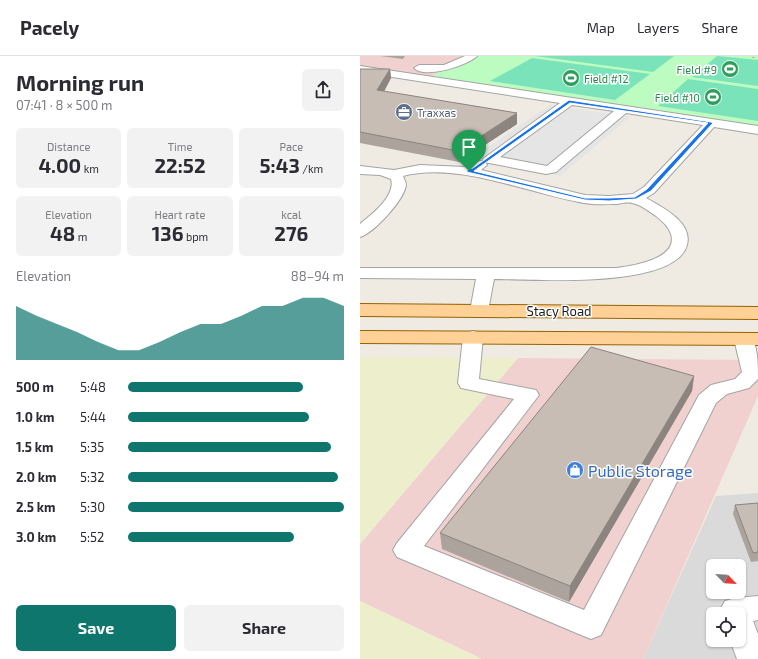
<!DOCTYPE html>
<meta charset="utf-8">
<style>
body{margin:0;font-family:"Exo 2",sans-serif;background:#f2f2f3;color:#2b2b33;height:100vh;display:flex;flex-direction:column;font-size:15px;white-space:nowrap}
*{box-sizing:border-box;margin:0}
p{font-size:13px;color:#7c7c81}
.icon{flex:none;width:22px;height:22px;fill:none;stroke:currentColor;stroke-width:2;stroke-linecap:round;stroke-linejoin:round}
.map{position:relative;flex:1;overflow:hidden}
.panel{display:flex;flex-direction:column;background:#fff;width:360px}
.panel>*{flex:none}
.needle{width:26px;rotate:115deg}
.tools{position:absolute;left:346px;top:503px;display:grid;gap:8px}
.tools a{display:grid;place-items:center;width:40px;height:40px;border-radius:6px;background:#fff;box-shadow:0 1px 3px #0004;font-size:20px}
.pin{position:absolute;display:grid;place-items:center;width:34px;height:34px;color:#fff;margin:-41px -17px;border-radius:50% 50% 50% 0;rotate:-45deg;box-shadow:0 0 4px #0007}
.pin .icon{rotate:45deg}
.round{display:grid;place-items:center;flex:none;width:42px;height:42px;border-radius:6px;background:#f2f2f3}
.head{display:flex;align-items:center;justify-content:space-between;height:68px;padding:0 16px}
h1{font-size:22px;font-weight:700;line-height:30px}
.figures{display:grid;grid-template-columns:repeat(3,1fr);gap:6px;height:68px;padding:4px 16px}
.figures div{display:grid;align-content:center;border-radius:6px;background:#f2f2f3;text-align:center}
.figures b{font-size:20px;font-weight:700}
.figures small{font-size:11px;font-weight:400}
.figures p{font-size:11px}
.chart{height:112px;padding:8px 16px}
.chart p{display:flex;justify-content:space-between}
.chart svg{width:100%;height:72px;margin-top:4px;fill:#0f766e;opacity:.7}
.action{display:flex;gap:8px;margin-top:auto;padding:8px 16px}
.action a{flex:1;height:46px;border-radius:6px;background:#0f766e;color:#fff;font-size:16px;font-weight:700;line-height:46px;text-align:center}
.action a+a{background:#f2f2f3;color:#2b2b33}
ul{padding:0 16px;list-style:none;font-size:13px}
li{display:grid;grid-template-columns:64px 48px 1fr;align-items:center;height:30px}
li i{height:10px;border-radius:5px;background:#0f766e}
header{display:flex;align-items:center;gap:24px;box-sizing:border-box;height:56px;padding:0 20px;background:#fff;border-bottom:1px solid #e1e1e2}
header strong{font-size:19px}
nav{display:flex;gap:22px;margin-inline-start:auto;font-size:14px}
main{display:flex;flex:1;min-height:0}
.map>svg:first-child{display:block}
.residential{fill:#dbdada;fill-rule:evenodd}
.commercial{fill:#f1d1d0}
.farmland{fill:#edefcc}
.park{fill:#bcfcc0}
.pitch{fill:#7be3b9}
.parking{fill:#e5e5e5}
.lines{fill:none;stroke-linecap:round;stroke-linejoin:round}
.minor-casing{stroke:#a4a4a4;stroke-width:2}
.major-casing{stroke:#966200;stroke-width:2}
.path{stroke:#ff7163;stroke-width:1.5;stroke-dasharray:1 1;stroke-linecap:butt}
.minor{fill:#fff;fill-rule:evenodd}
.major{fill:#ffd197;fill-rule:evenodd}
.wall{fill:#aba39c}
.shaded-wall{fill:#8b847f}
.building{fill:#c7bdb5;stroke:#8b847f}
.route{fill:#1a73e8;stroke:#fff;fill-rule:evenodd}
.labels{text-anchor:middle;dominant-baseline:central;stroke-width:3;stroke-linejoin:round;paint-order:stroke}
.far-leisure-label{font-size:11px;fill:#27864d;stroke:#fff;text-anchor:end}
.far-service-label{font-size:11px;fill:#4e5e75;stroke:#fff;text-anchor:start}
.street-label{font-size:13px;fill:#1d1d1d;stroke:#fff}
.near-shop-label{font-size:16px;fill:#366cbe;stroke:#fff;text-anchor:start}
</style>
<header>
<strong>Pacely</strong>
<nav><a>Map</a><a>Layers</a><a>Share</a></nav>
</header>
<main>
<section class="panel">
<div class="head"><div><h1>Morning run</h1><p>07:41 · 8 × 500 m</p></div><a class="round"><svg class="icon" aria-label="share" viewBox="0 0 24 24"><path d="M12 15V3M7 8l5-5 5 5M5 13v7h14v-7"/></svg></a></div>
<div class="figures">
<div><p>Distance</p><b>4.00<small> km</small></b></div>
<div><p>Time</p><b>22:52</b></div>
<div><p>Pace</p><b>5:43<small> /km</small></b></div>
</div>
<div class="figures">
<div><p>Elevation</p><b>48<small> m</small></b></div>
<div><p>Heart rate</p><b>136<small> bpm</small></b></div>
<div><p>kcal</p><b>276</b></div>
</div>
<div class="chart"><p><span>Elevation</span>88–94 m</p>
<svg viewBox="0 0 160 44" preserveAspectRatio="none"><path d="M0 44V11L10 17L20 22L30 27L40 33L50 38L60 38L70 33L80 27L90 22L100 22L110 17L120 11L130 11L140 6L150 6L160 11V44z"/></svg>
</div>
<ul>
<li><b>500 m</b>5:48<i style="width:81%"></i></li>
<li><b>1.0 km</b>5:44<i style="width:84%"></i></li>
<li><b>1.5 km</b>5:35<i style="width:94%"></i></li>
<li><b>2.0 km</b>5:32<i style="width:97%"></i></li>
<li><b>2.5 km</b>5:30<i style="width:100%"></i></li>
<li><b>3.0 km</b>5:52<i style="width:77%"></i></li>
</ul>
<div class="action"><a>Save</a><a>Share</a></div>
</section>
<div class="map">
<svg width="398" height="603" viewBox="0 0 398 603">
<rect width="100%" height="100%" fill="#efebe2"/>
<path class="residential" d="M 398,437 L 398,603 L 283,603 L 356,440 ZM 353,510 L 379,510 L 379,536 L 353,536 ZM 353,558 L 379,558 L 379,584 L 353,584 Z"/>
<path class="commercial" d="M 0,0 L 114,0 L 70,21 L 0,13 Z
M 158,302 L 398,304 L 398,340 L 283,603 L 122,603 L 0,545 L 0,488 Z"/>
<path class="farmland" d="M 0,301 L 158,302 L 0,488 Z
M 0,545 L 122,603 L 0,603 Z"/>
<path class="park" d="M 114,0 L 398,0 L 398,72 L 70,21 Z"/>
<path class="pitch" d="M 175,0 L 314,0 L 293,16 Z
M 357,0 L 398,4 L 398,30 L 332,21 Z
M 172,2 L 290,18 L 255,44 L 130,25 Z
M 328,23 L 398,33 L 398,65 L 298,50 Z"/>
<path class="parking" d="M 190,49 L 270,61 L 200,120 L 110,103 Z"/>
<g class="lines">
<g class="minor-casing">
<path id="minor" d="M 105,0 L 117,0 C 107,10 65,23 54,12 L 59,9 L 84,9 Z
M 0,10 L 398,70 L 398,78 L 354,71 L 294,137 L 286,142 C 302,151 333,166 327,189 C 315,234 171,223 134,223 L 128,255 L 125,259 L 119,261 L 113,259 L 110,255 L 116,223 L 0,222 L 0,212 L 256,212 C 272,210 319,203 311,178 C 308,170 303,166 296,160 C 290,156 280,148 272,147 C 268,146 262,147 257,148 C 247,148 235,149 224,147 C 170,138 98,105 43,120 C 44,123 46,126 46,129 C 44,144 14,177 0,181 L 0,168 C 12,158 36,140 31,123 L 20,119 L 0,118 L 0,110 L 34,114 L 60,109 L 105,111 L 120,105 L 125,106 L 127,109 L 121,114 L 225,139 L 249,140 L 273,138 L 284,131 L 343,69 L 266,57 L 196,116 L 186,118 L 129,107 L 124,106 L 123,103 L 200,47 L 0,16 ZM 212,49 L 254,55 L 187,110 L 140,101 Z
M 113,275 L 120,277 L 123,281 L 119,323 L 176,334 L 179,339 L 64,490 L 224,554 L 339,339 L 351,329 L 375,323 L 382,316 L 374,283 L 377,279 L 384,277 L 391,279 C 398,292 398,308 398,323 L 389,332 L 367,338 L 356,347 L 241,579 L 231,583 L 221,579 L 37,501 L 33,494 L 37,487 L 154,343 L 101,332 L 98,327 L 103,281 L 106,277 Z
M 398,540 L 398,564 L 393,565 L 398,578 L 398,603 L 377,603 L 370,584 L 379,584 L 379,558 L 361,558 L 360,554 L 365,545 L 375,542 Z"/>
</g>
<g class="major-casing">
<path id="major" d="M 0,248 L 398,251 L 398,263 L 0,260 Z
M 0,275 L 398,277 L 398,289 L 0,287 Z"/>
</g>
<path class="path" d="M 393,2 L 394,0"/>
<use href="#minor" class="minor"/>
<use href="#major" class="major"/>
</g>
<path class="wall" d="M 20,0 L 45,0 L 43,3 Z
M 0,13 L 30,13 L 31,22 L 24,36 L 157,57 L 157,68 L 99,106 L 0,87 Z
M 334,320 L 332,335 L 209,546 L 82,493 L 80,477 Z
M 398,447 L 398,505 L 391,506 L 373,458 L 375,449 Z"/>
<path class="shaded-wall" d="M 30,13 L 31,22 L 19,44 L 17,34 Z
M 157,57 L 157,68 L 99,106 L 98,95 Z
M 334,320 L 332,335 L 209,546 L 210,530 Z"/>
<path class="building" d="M 0,13 L 30,13 L 17,34 L 157,57 L 98,95 L 0,76 Z
M 231,291 L 334,320 L 210,530 L 80,477 Z
M 398,447 L 398,496 L 393,497 L 375,449 Z"/>
<path class="route" d="M 209,44 L 351,66 L 353,67 L 291,135 L 276,143 L 249,145 L 225,144 L 107,116 L 107,114 L 113,112 ZM 210,47 L 348,67 L 287,133 L 275,141 L 249,142 L 225,142 L 114,115 Z"/>
<defs>
<g id="stadium-disc" transform="scale(0.9)"><circle r="9.5" fill="#2e9e5b" stroke="#fff"/><path d="M0-5a6.5 5 0 1 0 0 10a6.5 5 0 1 0 0-10ZM-3.5-1.8h7v3.6h-7Z" fill="#fff"/></g>
<g id="office-disc" transform="scale(0.9)"><circle r="9.5" fill="#5c6f8a" stroke="#fff"/><path d="M-6-3h4V-5.5h4V-3h4V5H-6ZM-1-4.5V-3h2v-1.5ZM-6 0V1H6V0Z" fill="#fff"/></g>
<g id="shop-disc" transform="scale(0.9)"><circle r="9.5" fill="#3f7fe0" stroke="#fff"/><path d="M-5-2.5h2.3a2.7 3.5 0 0 1 5.4 0H5L5.5 6h-11ZM-1.5-2.5h3a1.5 2.3 0 0 0-3 0Z" fill="#fff"/></g>
</defs>
<g fill-rule="evenodd">
<use href="#stadium-disc" x="370" y="13"/>
<use href="#stadium-disc" x="211" y="22"/>
<use href="#stadium-disc" x="353" y="41"/>
<use href="#office-disc" x="44" y="56"/>
<use href="#shop-disc" x="215" y="414"/>
</g>
<g class="labels">
<g class="far-leisure-label">
<text x="357" y="13">Field #9</text>
<text x="224" y="22" text-anchor="start">Field #12</text>
<text x="340" y="41">Field #10</text>
</g>
<g class="far-service-label">
<text x="57" y="56">Traxxas</text>
</g>
<g class="street-label">
<text x="199" y="255">Stacy Road</text>
</g>
<g class="near-shop-label">
<text x="228" y="414">Public Storage</text>
</g>
</g>
</svg>
<div class="tools">
<a><svg class="needle" viewBox="-14 -14 28 28"><path d="M0-13l5 13h-10z" fill="#e53935"/><path d="M0 13l5-13h-10z" fill="#7c7c81"/></svg></a>
<a><svg class="icon" aria-label="locate" viewBox="0 0 24 24"><circle cx="12" cy="12" r="6"/><path d="M12 2v4M12 18v4M2 12h4M18 12h4"/></svg></a>
</div>
<div class="pin" style="left:109px;top:115px;background:#1e9e55"><svg class="icon" aria-label="arrive" viewBox="0 0 24 24"><path d="M6 21V4h12l-3 4 3 4H6"/></svg></div>
</div>
</main>
